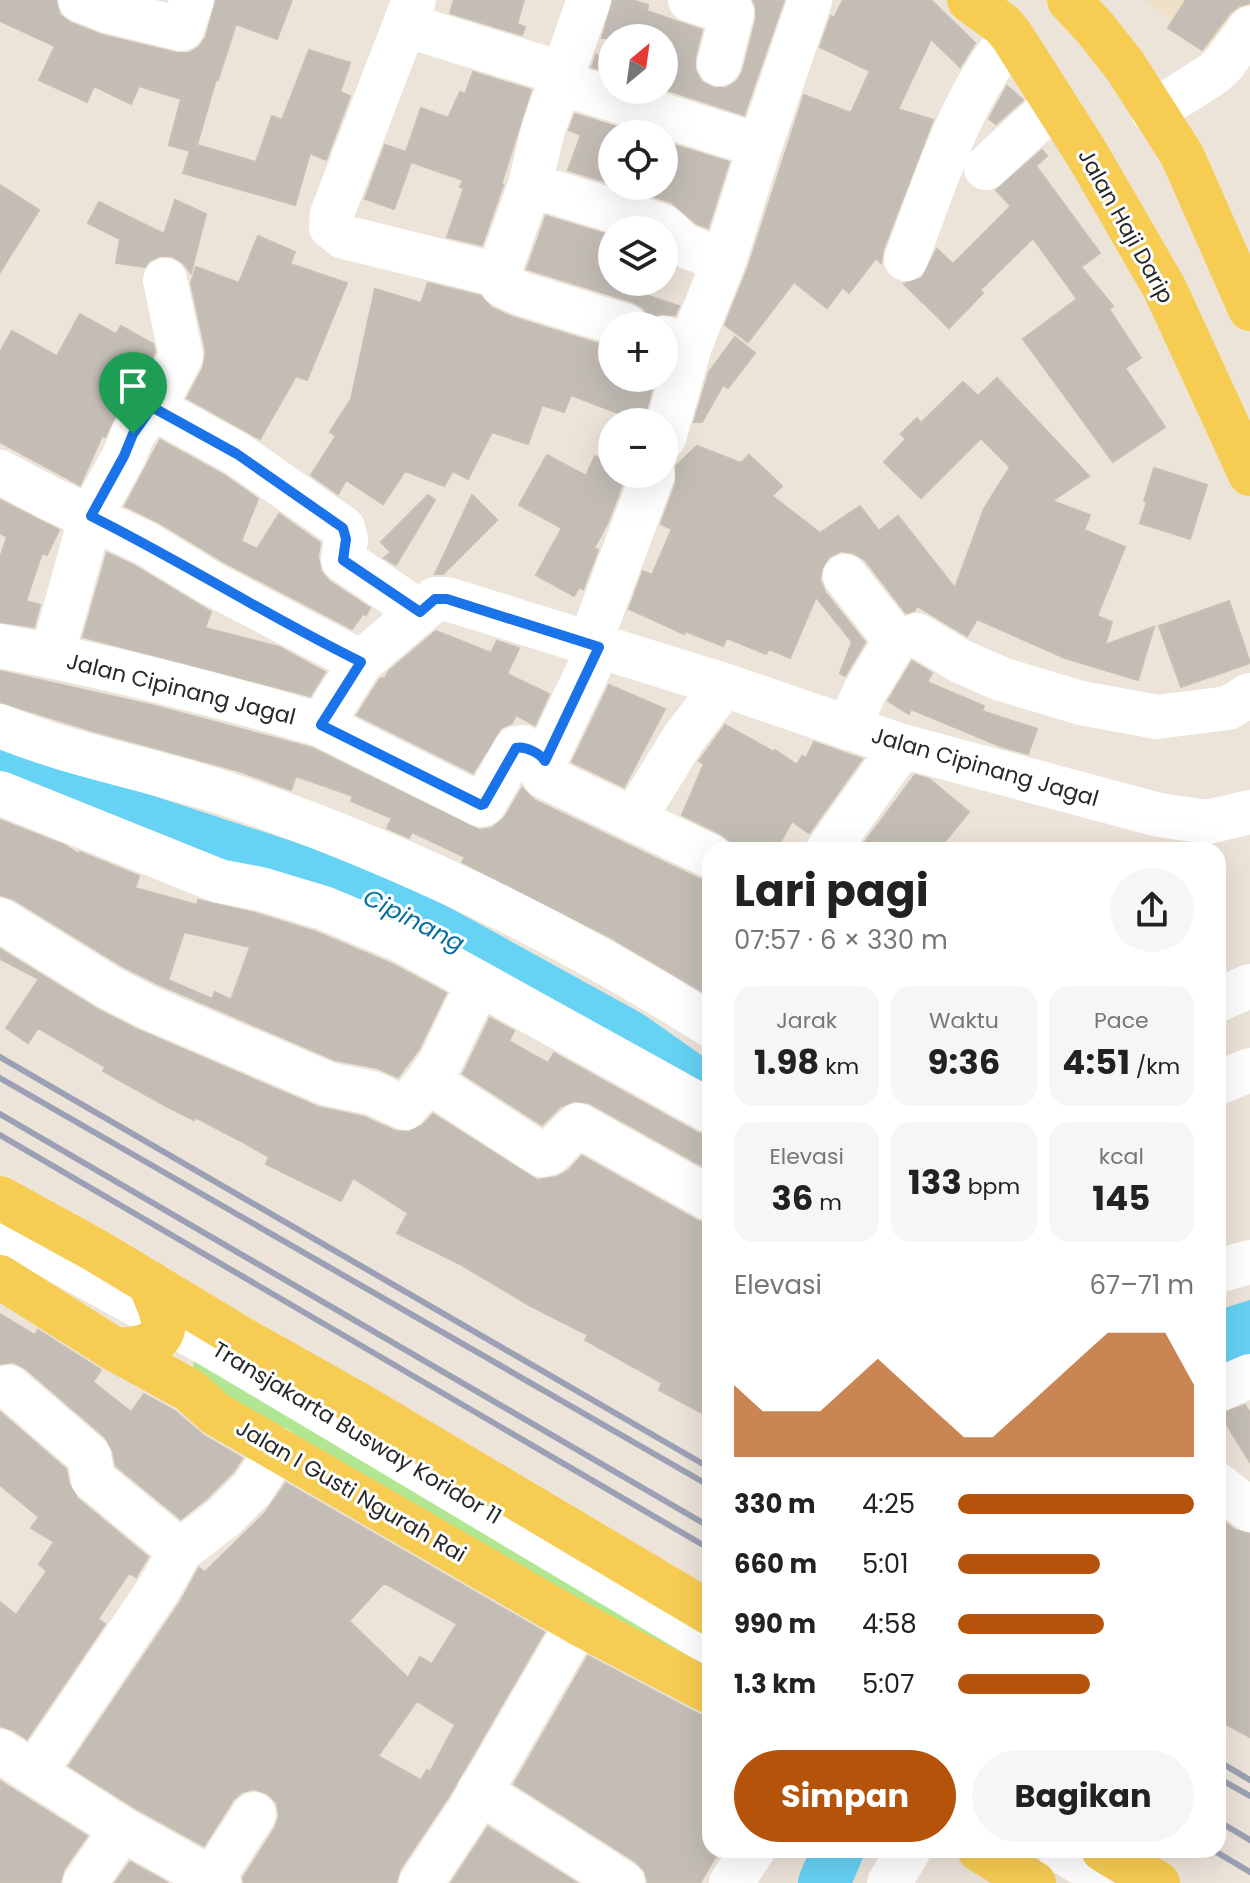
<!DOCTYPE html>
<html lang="id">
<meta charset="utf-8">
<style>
body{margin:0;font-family:Poppins,sans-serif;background:#f6f6f6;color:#222;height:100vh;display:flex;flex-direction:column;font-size:30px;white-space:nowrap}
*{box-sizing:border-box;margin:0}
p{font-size:26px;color:#767676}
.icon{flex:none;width:44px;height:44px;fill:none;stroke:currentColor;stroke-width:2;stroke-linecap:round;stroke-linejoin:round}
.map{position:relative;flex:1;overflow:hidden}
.side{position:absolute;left:702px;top:842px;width:524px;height:1016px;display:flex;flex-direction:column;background:#fff;border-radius:24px;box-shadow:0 8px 32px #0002}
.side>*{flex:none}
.needle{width:52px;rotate:29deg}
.controls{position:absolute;left:598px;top:24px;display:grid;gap:16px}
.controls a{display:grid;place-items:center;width:80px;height:80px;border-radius:50%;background:#fff;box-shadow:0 8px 32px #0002;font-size:40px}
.pin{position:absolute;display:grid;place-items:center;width:68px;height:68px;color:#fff;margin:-82px -34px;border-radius:50% 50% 50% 0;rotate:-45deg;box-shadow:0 0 8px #0007}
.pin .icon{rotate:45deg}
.round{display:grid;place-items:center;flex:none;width:84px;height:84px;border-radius:42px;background:#f6f6f6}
.summary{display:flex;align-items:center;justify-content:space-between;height:136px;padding:0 32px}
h1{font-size:44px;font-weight:700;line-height:60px}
.stats{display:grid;grid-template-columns:repeat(3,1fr);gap:12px;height:136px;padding:8px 32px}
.stats div{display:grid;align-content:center;border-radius:20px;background:#f6f6f6;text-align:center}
.stats b{font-size:34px;font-weight:700}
.stats small{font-size:22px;font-weight:400}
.stats p{font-size:22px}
.chart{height:224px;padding:16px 32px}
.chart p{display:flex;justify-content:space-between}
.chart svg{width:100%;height:144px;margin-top:8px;fill:#b45309;opacity:.7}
.action{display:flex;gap:16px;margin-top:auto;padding:16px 32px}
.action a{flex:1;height:92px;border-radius:48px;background:#b45309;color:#fff;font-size:32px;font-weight:700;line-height:92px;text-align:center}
.action a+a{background:#f6f6f6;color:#222}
ul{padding:0 32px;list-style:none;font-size:26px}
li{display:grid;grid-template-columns:128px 96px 1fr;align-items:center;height:60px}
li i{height:20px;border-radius:10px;background:#b45309}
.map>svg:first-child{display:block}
.education{fill:#efe1c7}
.green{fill:#b1e692}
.water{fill:#66d2f4}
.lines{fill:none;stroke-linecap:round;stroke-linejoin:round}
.river{stroke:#66d2f4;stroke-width:52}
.building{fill:#c3bdb6;stroke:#c7bfb3;stroke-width:2;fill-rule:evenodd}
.minor{stroke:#fff;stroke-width:44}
.major{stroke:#f7cc53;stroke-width:44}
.rail{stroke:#9ca0b4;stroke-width:6}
.route-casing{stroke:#fff;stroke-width:16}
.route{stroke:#1a73e8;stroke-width:10}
.labels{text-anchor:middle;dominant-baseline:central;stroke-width:6;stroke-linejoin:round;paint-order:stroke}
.street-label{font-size:22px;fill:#282828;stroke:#fff}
.water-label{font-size:24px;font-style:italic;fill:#076f9e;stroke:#fff}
</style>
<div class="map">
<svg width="1250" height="1883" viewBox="0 0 1250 1883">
<rect width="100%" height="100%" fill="#ece3d9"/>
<path class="education" d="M 1145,0 L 1250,0 L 1250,22 L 1225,60 Z"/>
<path class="green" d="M 194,1360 L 710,1643 L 710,1692 L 191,1382 Z"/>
<path class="water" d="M 1250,1300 L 1250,1359 L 1218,1368 L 1218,1310 Z"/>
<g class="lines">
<path class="river" d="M 0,773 L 373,895 L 629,1036 L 710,1093
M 824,1883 L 838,1850"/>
</g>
<path class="building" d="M 0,0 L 56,0 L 60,15 L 71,23 L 102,35 L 177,53 L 189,53 L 199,47 L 206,37 L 216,0 L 292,0 L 277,39 L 236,24 L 218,80 L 216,79 L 197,145 L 256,162 L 272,116 L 282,120 L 309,50 L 350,63 L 340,92 L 350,96 L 326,160 L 310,153 L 295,205 L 183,173 L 190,151 L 169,145 L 181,99 L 139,86 L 131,104 L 94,86 L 87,102 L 39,80 L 55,46 L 0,21 Z
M 454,0 L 524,0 L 517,24 L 525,27 L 522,35 L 450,13 Z
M 613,0 L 632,0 L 648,5 L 647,11 L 702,30 L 695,58 L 695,70 L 702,82 L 714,88 L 726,88 L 737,81 L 743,71 L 756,19 L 756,7 L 753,0 L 784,0 L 744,115 L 664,89 L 664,38 L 602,38 Z
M 843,0 L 931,0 L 975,43 L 960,67 L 931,39 L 898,109 L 933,120 L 883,250 L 881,263 L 876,258 L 849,293 L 843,287 L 827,308 L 794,282 L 748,342 L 725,325 L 748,268 L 804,95 L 851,113 L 870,71 L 820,47 L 831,16 L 834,18 Z
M 1186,0 L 1250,0 L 1250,3 L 1239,6 L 1230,13 L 1202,50 L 1168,28 Z
M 596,55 L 612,60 L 612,73 L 592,67 Z
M 473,72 L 531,90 L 501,185 L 503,185 L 482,245 L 447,237 L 464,188 L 460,187 L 463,180 L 411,162 L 394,209 L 365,199 L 385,145 L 406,152 L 421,108 L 448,118 L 460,92 L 465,94 Z
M 1007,86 L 1023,100 L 996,124 L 989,119 Z
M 575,114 L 639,134 L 612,134 L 612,184 L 568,170 L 581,135 L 569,130 Z
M 664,142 L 729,162 L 708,228 L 697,224 L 671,202 L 618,186 L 664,186 Z
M 1042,150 L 1047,156 L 1036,166 L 1100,253 L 1081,267 L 1113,306 L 1109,309 L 1141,358 L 1125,368 L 1165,427 L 1113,462 L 1023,339 L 1077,299 L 1033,238 L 980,290 L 983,293 L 949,328 L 904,284 L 922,278 L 937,249 L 953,264 L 1011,206 L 996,190 Z
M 0,185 L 39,210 L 0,272 Z
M 175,200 L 206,214 L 191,273 L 183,263 L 172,256 L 159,256 L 149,261 L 145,267 L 116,263 L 120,239 L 88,223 L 99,202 L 164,234 Z
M 546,216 L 612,236 L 612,282 L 633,282 L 630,290 L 679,306 L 675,315 L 659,314 L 649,318 L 644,308 L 633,302 L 527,269 Z
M 258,236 L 295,252 L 290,264 L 347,283 L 307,380 L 296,376 L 260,439 L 187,398 L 203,368 L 206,352 L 191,283 L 196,267 L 239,283 Z
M 428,283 L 481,296 L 492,308 L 512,317 L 612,348 L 612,378 L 655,378 L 643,422 L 620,422 L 623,415 L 571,395 L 564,412 L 542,405 L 528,444 L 492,432 L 468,479 L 453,471 L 444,486 L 405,471 L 383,504 L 346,480 L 338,494 L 311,475 L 336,436 L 330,432 L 351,399 L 375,289 L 421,303 Z
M 80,314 L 116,334 L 121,326 L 153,344 L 155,352 L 138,385 L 113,420 L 105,437 L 102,436 L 80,485 L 0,442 L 0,352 L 12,331 L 57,356 Z
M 735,337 L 755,353 L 728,388 L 723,385 L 702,422 L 694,422 L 709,372 Z
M 997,378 L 1089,476 L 1052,501 L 1090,515 L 1084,530 L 1125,547 L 1097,616 L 1112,622 L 1105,645 L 1154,627 L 1138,680 L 1065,658 L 977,619 L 967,636 L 917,606 L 914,611 L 906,613 L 865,560 L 853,553 L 841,551 L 829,557 L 822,568 L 820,579 L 825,592 L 865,642 L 845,676 L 840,673 L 852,642 L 816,597 L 790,658 L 769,649 L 766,654 L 727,638 L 723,646 L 685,631 L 684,634 L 629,609 L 643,571 L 652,575 L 672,529 L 661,524 L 676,483 L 676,466 L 697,446 L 741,463 L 749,455 L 782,486 L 772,496 L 820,533 L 860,506 L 879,531 L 898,516 L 955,588 L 984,509 L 1010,467 L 981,438 L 921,498 L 884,462 L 906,439 L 901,434 L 917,418 L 921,423 L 963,382 L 978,396 Z
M 160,440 L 224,475 L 258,499 L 241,541 L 257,549 L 279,514 L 320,543 L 318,557 L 321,571 L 329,581 L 370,608 L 366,615 L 363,614 L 352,629 L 224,562 L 158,522 L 125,506 Z
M 547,455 L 586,476 L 595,456 L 612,464 L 612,474 L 626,474 L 608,522 L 594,548 L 598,550 L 583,589 L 579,587 L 574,596 L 536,575 L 562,528 L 519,505 Z
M 1154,468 L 1207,485 L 1190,539 L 1140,523 L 1147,502 L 1144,501 Z
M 428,495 L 435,500 L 396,565 L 384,558 L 391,552 L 381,542 Z
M 472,495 L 497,520 L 443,574 L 435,574 Z
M 0,500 L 59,530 L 47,555 L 42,553 L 26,601 L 40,605 L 34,627 L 0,622 L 0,558 L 7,537 L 0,533 Z
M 107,553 L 133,565 L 211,612 L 205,628 L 279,647 L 325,672 L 310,696 L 83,637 Z
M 1229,601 L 1250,663 L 1181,687 L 1159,626 Z
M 436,631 L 491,653 L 497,641 L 519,648 L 507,674 L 549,694 L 535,725 L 516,715 L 512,723 L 501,728 L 473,773 L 357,715 L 380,679 L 385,678 L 389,671 Z
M 912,661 L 932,673 L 927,682 L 984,706 L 982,711 L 1037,729 L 1028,754 L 1000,746 L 911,709 L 909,714 L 888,701 Z
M 0,671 L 155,706 L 312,748 L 479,830 L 492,828 L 505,817 L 522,788 L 534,800 L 699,879 L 710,881 L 710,996 L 608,936 L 462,862 L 465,857 L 412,832 L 409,838 L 387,828 L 392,818 L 351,801 L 353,796 L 296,776 L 291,790 L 239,771 L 93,731 L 0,702 Z
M 609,685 L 665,709 L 624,787 L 572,762 Z
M 725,725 L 774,752 L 775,750 L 797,765 L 802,756 L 806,758 L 814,742 L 862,759 L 809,833 L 792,821 L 776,850 L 734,850 L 730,841 L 721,834 L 682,815 L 704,764 L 699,761 Z
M 915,775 L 929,779 L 969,812 L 938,850 L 859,850 Z
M 0,820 L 64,845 L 79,854 L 80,852 L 139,876 L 135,888 L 197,905 L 198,900 L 255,913 L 316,932 L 392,964 L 446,993 L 419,1049 L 398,1077 L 377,1068 L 335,1060 L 158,984 L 122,966 L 13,899 L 0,895 ZM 184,932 L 250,947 L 231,1000 L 215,992 L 212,999 L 168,980 Z
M 0,949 L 97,1009 L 136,1029 L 318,1107 L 364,1117 L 395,1131 L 409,1132 L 423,1125 L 433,1114 L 537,1180 L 557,1177 L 568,1171 L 582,1156 L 698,1221 L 710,1224 L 710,1417 L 659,1390 L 662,1383 L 585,1340 L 588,1335 L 529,1305 L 460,1264 L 397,1233 L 408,1213 L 353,1178 L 341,1201 L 266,1164 L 269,1157 L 241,1141 L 195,1117 L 194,1120 L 166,1106 L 103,1071 L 105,1067 L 38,1028 L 28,1043 L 6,1028 L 39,979 L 0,959 Z
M 490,1018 L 514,1031 L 509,1041 L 548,1063 L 554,1053 L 698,1133 L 710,1136 L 710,1170 L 589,1103 L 574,1101 L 560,1107 L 542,1125 L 463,1074 Z
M 0,1314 L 35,1335 L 38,1330 L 101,1370 L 93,1382 L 131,1412 L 144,1394 L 175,1411 L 203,1435 L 242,1458 L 233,1472 L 207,1498 L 181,1519 L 116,1466 L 113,1451 L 105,1437 L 25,1368 L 13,1362 L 0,1364 Z
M 1245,1405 L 1250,1413 L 1250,1462 L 1220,1414 Z
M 0,1412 L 66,1469 L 69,1484 L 77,1498 L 148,1557 L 136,1577 L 129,1573 L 98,1619 L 105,1624 L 27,1739 L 13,1730 L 0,1726 L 0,1602 L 16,1615 L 47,1571 L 39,1564 L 54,1542 L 31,1528 L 39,1517 L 0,1485 Z
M 286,1483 L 544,1632 L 449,1796 L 400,1869 L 396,1883 L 244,1883 L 243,1878 L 275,1828 L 279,1816 L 277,1803 L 268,1794 L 254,1789 L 242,1792 L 233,1800 L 204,1846 L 135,1808 L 69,1766 L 181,1601 L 199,1568 L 205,1572 L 265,1513 ZM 384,1583 L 457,1624 L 432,1664 L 420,1657 L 408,1678 L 349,1621 ZM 417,1701 L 455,1725 L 430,1772 L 427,1770 L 421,1780 L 378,1756 Z
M 1218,1517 L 1235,1530 L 1250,1534 L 1250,1737 L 1218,1720 Z
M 588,1656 L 698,1714 L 710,1717 L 710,1853 L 716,1856 L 700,1883 L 648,1883 L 645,1871 L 636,1862 L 514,1784 Z
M 0,1781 L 87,1836 L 64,1869 L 60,1883 L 0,1883 Z
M 488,1827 L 577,1883 L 451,1883 Z
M 130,1862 L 168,1883 L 115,1883 Z"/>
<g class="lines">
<path class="minor" d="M 80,0 L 108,11 L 182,29 L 192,0
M 414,0 L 332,214 L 331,227 L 344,237 L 498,275 L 530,185 L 543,130 L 589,0
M 690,0 L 732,13 L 719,64
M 405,25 L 564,74
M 561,83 L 760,146
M 1153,112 L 1213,74 L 1223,65 L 1250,28
M 986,168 L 1055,104
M 530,185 L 663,226 L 683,245 L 724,261
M 906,259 C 936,182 959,100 1012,36
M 498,275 L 502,285 L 522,294 L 626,326
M 664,338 L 690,346 L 724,261 L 760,146 L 810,0
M 152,407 L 237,454 L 343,528 L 346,539 L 343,560 L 420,612
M 664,438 L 690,346
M 0,472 L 49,498 L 145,543 L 212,584 L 361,662
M 845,576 L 894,638 L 894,643 L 865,691 L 848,728
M 917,635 L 960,661 L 1001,679 L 1081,703 L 1157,717 L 1228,708 L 1250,695
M 589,645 L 653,474
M 0,646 C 108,666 215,694 321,725 L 361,662 L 435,599 L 447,599 L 724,685 L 902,746 L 1159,815 L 1208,822 L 1250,812
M 52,656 L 91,516 L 124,456 L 133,434 L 159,398 L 181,356 L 165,280
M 321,725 L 481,805 L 484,804 L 516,748 L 523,747 L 544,759 L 545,764 L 541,771 L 545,777 L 710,856
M 0,726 C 75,757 157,770 233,796 C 400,853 561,931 710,1025
M 545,761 L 599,647
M 0,793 L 219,881 L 261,889 L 324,908 L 403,941 L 710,1111
M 634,819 L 683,739 L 724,685
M 828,850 L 902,746
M 0,920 L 110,988 L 147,1007 L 328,1084 L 372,1093 L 405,1108 L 428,1081 L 542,1155 L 550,1153 L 578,1125 L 710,1199
M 1218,1000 L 1250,986
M 428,1081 L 441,1061 L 478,984
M 1218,1083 L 1250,1070
M 0,1229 L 210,1345 L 710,1643
M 1218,1271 L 1250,1262
M 9,1387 L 89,1456 L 93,1479 L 180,1551
M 1218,1390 L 1250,1376
M 1218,1485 L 1250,1510
M 0,1751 L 122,1829 L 219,1883
M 34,1773 L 160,1587 L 180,1551 L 224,1517 L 253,1488 L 278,1449
M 479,1791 L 623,1883
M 1059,1850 L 1115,1883
M 212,1879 L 254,1814
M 85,1883 L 122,1829
M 421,1883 L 470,1809 L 578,1623
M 731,1883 L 753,1850
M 889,1883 L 909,1850"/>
<path class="major" d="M 969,0 L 1003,25 L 1012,36 L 1087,154 L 1165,289 L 1250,474
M 1069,0 L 1095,28 L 1125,66 L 1182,155 L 1250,309
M 0,1198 L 95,1250 L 244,1340 L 363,1407 L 710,1613
M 0,1277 L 114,1349 L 189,1390 L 216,1414 L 578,1623 L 710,1692
M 114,1349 C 131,1350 168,1347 163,1320 C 161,1308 154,1294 149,1282
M 979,1850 L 1034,1883
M 1103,1850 L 1158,1883"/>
<path class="rail" d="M 0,1057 L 710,1468
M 0,1078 L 710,1486
M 0,1114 L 710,1527
M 0,1135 L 710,1549
M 1218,1761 L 1250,1780
M 1218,1778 L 1250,1796
M 1218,1821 L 1250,1840
M 1213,1850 L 1250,1872"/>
</g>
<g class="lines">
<g class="route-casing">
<path id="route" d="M 152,407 L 237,454 L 343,528 L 346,539 L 343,560 L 420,612 L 435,599 L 447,599 L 599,647 L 545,761 C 540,753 525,746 516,748 L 484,804 L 481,805 L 321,725 L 361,662 C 269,617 183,562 91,516 L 124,456 L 133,434 Z"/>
</g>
<use href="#route" class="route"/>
</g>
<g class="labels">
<g class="street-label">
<text transform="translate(1126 226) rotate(61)">Jalan Haji Darip</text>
<text transform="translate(181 689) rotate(14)">Jalan Cipinang Jagal</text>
<text transform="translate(985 767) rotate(16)">Jalan Cipinang Jagal</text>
<text transform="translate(357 1433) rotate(31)">Transjakarta Busway Koridor 11</text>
<text transform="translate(351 1491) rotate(30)">Jalan I Gusti Ngurah Rai</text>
</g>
<g class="water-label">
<text transform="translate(414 920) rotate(27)">Cipinang</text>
</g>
</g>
</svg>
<div class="controls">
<a><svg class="needle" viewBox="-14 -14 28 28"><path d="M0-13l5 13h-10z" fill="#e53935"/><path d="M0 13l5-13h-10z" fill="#767676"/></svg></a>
<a><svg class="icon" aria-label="locate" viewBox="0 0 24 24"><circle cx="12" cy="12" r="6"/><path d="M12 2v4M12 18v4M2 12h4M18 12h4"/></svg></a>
<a><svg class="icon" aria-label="layers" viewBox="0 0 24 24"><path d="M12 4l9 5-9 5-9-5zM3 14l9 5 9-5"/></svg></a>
<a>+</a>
<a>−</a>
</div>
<div class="pin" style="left:133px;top:434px;background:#1e9e55"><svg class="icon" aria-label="arrive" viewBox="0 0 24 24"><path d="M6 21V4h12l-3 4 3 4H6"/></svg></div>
<section class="side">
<div class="summary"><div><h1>Lari pagi</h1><p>07:57 · 6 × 330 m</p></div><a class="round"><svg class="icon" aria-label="share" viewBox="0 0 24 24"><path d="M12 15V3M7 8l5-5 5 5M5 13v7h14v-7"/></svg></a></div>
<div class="stats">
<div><p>Jarak</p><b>1.98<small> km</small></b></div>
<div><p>Waktu</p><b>9:36</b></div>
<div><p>Pace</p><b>4:51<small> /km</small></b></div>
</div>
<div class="stats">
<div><p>Elevasi</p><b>36<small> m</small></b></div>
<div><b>133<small> bpm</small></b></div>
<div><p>kcal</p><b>145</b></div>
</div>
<div class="chart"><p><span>Elevasi</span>67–71 m</p>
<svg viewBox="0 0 160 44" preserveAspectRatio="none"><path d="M0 44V22L10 30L20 30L30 30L40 22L50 14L60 22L70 30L80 38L90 38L100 30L110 22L120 14L130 6L140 6L150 6L160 22V44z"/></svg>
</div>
<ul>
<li><b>330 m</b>4:25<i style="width:100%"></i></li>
<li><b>660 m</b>5:01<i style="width:60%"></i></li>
<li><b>990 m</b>4:58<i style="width:62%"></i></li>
<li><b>1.3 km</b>5:07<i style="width:56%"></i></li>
</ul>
<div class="action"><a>Simpan</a><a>Bagikan</a></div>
</section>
</div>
